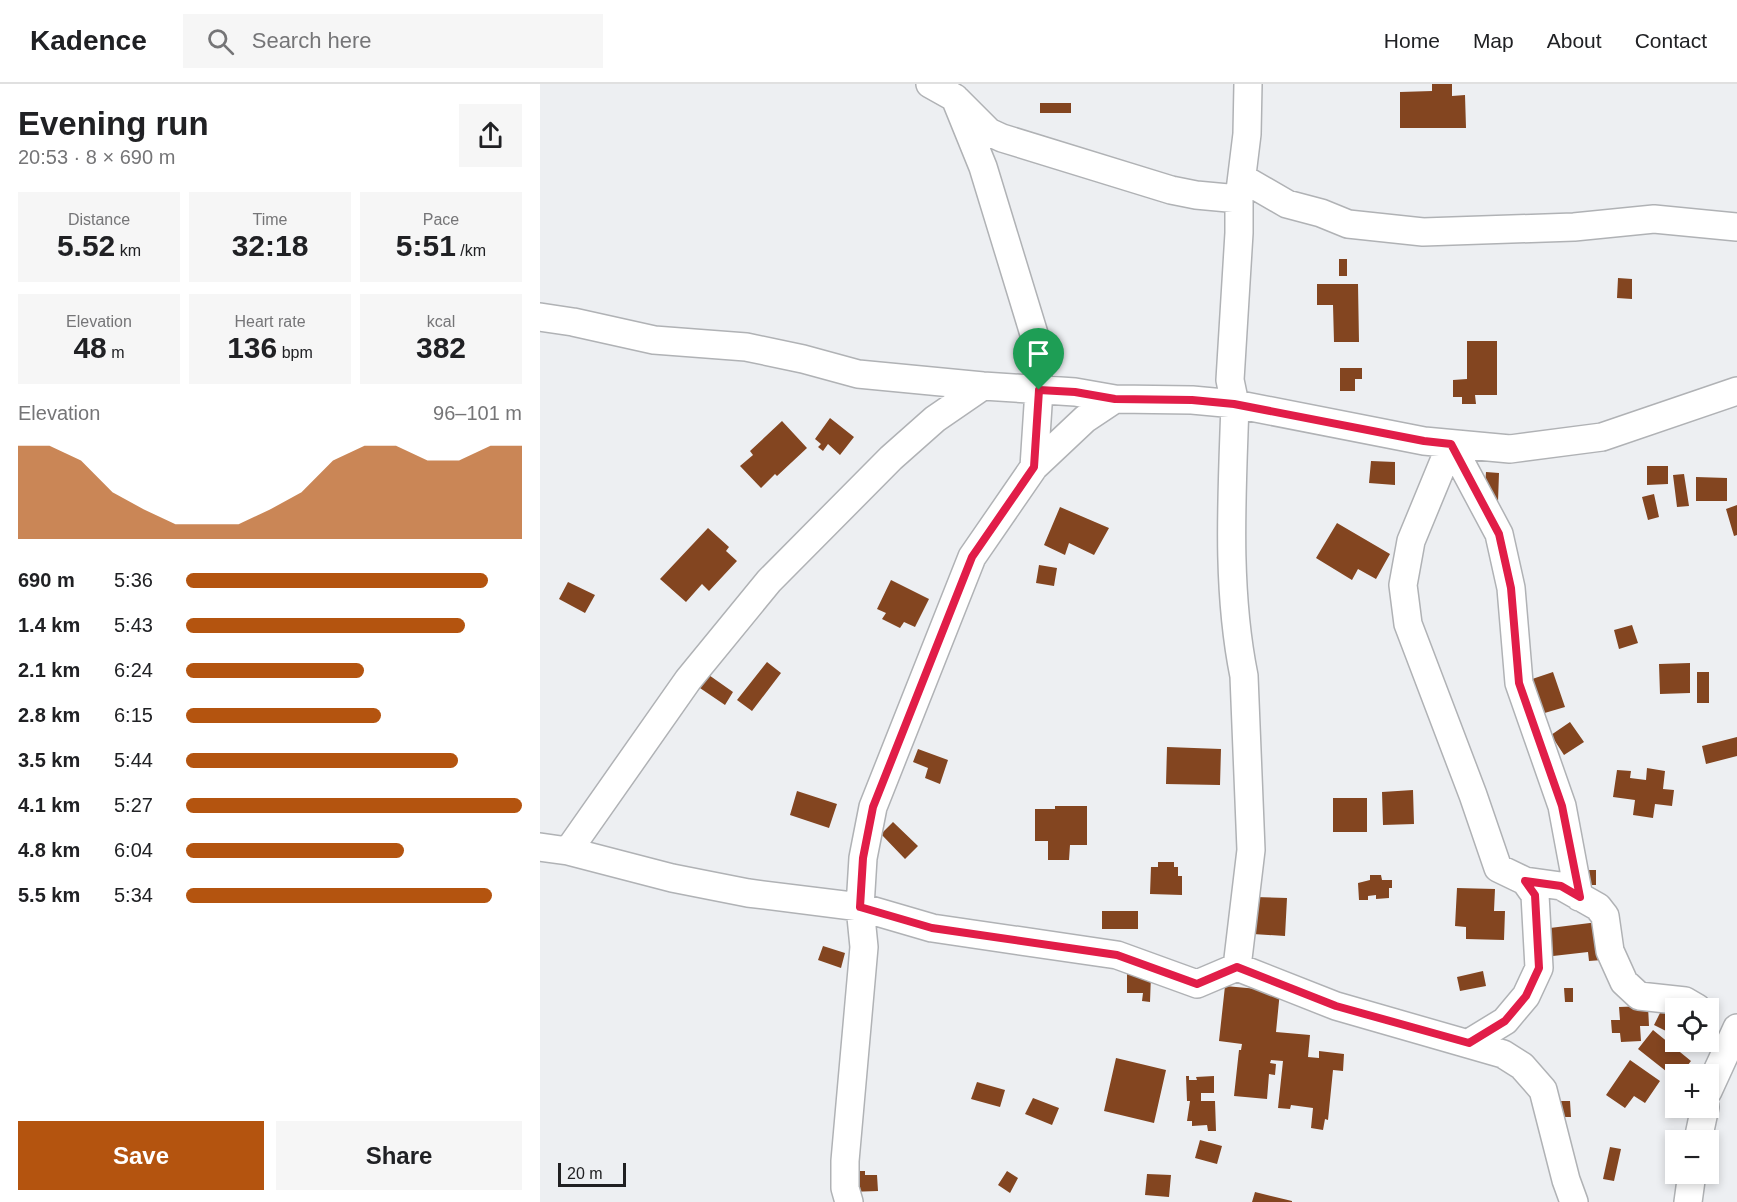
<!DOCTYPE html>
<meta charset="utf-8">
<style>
body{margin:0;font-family:Arial,sans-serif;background:#f6f6f6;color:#202124;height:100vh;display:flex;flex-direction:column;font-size:22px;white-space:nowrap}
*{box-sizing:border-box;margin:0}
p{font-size:20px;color:#757577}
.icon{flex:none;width:33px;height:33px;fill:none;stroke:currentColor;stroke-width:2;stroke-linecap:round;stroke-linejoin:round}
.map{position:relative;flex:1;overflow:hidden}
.side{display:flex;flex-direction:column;background:#fff;width:540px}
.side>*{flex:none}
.buttons{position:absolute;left:1125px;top:914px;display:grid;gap:12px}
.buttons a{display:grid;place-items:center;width:54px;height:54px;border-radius:0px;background:#fff;box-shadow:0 3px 9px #0003;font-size:30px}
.scale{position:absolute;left:18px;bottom:15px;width:68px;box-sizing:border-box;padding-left:6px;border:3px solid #202022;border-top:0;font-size:16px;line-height:21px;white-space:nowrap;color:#202022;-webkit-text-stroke:4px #edeff2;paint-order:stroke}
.pin{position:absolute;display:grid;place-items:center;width:51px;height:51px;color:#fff;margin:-62px -26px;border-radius:50% 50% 50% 0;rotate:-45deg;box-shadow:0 0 6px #0007}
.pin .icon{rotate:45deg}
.round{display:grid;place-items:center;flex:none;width:63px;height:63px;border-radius:0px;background:#f6f6f6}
.overview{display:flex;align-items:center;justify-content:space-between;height:102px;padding:0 18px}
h1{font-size:33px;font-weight:600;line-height:45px}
.stats{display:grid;grid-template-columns:repeat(3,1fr);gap:9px;height:102px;padding:6px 18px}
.stats div{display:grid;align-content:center;border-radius:0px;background:#f6f6f6;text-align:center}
.stats b{font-size:30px;font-weight:600}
.stats small{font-size:16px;font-weight:400}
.stats p{font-size:16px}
.chart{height:168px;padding:12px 18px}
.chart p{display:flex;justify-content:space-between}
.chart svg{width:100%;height:108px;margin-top:6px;fill:#b4540f;opacity:.7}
.action{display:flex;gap:12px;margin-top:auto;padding:12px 18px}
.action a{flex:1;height:69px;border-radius:0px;background:#b4540f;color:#fff;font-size:24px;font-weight:600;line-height:69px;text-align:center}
.action a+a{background:#f6f6f6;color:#202124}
ul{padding:0 18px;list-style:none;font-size:20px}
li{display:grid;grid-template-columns:96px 72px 1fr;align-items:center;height:45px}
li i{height:15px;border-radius:8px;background:#b4540f}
header{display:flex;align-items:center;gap:36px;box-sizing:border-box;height:84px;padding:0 30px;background:#fff;border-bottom:2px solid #e0e0e0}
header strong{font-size:28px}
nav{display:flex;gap:33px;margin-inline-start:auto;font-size:21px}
.search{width:420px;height:54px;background:#f6f6f6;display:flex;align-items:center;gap:15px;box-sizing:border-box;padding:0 21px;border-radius:0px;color:#757577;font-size:22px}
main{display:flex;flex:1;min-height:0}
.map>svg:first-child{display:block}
.building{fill:#834520}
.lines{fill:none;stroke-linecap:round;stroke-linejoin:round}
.street-casing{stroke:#b0b2b5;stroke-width:30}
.street{stroke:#fff;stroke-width:27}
.route-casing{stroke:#fff;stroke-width:12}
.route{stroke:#e11d48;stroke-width:8}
</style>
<header>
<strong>Kadence</strong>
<div class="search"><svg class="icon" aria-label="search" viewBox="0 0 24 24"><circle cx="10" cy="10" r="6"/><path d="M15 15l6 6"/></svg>Search here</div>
<nav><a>Home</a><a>Map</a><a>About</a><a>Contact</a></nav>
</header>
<main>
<section class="side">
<div class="overview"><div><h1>Evening run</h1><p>20:53 · 8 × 690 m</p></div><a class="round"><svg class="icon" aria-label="share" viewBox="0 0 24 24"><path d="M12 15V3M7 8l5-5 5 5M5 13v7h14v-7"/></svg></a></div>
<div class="stats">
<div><p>Distance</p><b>5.52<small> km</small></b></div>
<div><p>Time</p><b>32:18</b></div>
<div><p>Pace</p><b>5:51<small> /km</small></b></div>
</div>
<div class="stats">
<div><p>Elevation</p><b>48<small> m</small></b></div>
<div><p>Heart rate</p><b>136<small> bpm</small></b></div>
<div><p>kcal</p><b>382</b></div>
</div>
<div class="chart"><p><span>Elevation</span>96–101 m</p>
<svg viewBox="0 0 160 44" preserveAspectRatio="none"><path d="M0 44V6L10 6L20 12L30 25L40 32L50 38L60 38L70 38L80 32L90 25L100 12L110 6L120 6L130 12L140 12L150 6L160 6V44z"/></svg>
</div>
<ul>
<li><b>690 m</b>5:36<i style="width:90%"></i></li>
<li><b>1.4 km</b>5:43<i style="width:83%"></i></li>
<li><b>2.1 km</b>6:24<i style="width:53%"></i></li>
<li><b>2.8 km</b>6:15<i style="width:58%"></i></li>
<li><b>3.5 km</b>5:44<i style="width:81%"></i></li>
<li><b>4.1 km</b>5:27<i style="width:100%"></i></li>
<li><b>4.8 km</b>6:04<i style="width:65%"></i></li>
<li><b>5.5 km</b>5:34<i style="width:91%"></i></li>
</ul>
<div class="action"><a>Save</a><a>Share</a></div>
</section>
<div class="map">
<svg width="1197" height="1118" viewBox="0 0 1197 1118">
<rect width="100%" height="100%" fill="#edeff2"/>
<path class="building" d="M 892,0 L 912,0 L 912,12 L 925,11 L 926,44 L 860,44 L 860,8 L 892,7 Z
M 500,19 L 531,19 L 531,29 L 500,29 Z
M 799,175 L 807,175 L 807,192 L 799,192 Z
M 1078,194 L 1092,195 L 1092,215 L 1077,214 Z
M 777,200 L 818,200 L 819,258 L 794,258 L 793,221 L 777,221 Z
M 927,257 L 957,257 L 957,311 L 935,311 L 936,320 L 922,320 L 922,313 L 913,313 L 913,296 L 927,295 Z
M 800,284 L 822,284 L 822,295 L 815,295 L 815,307 L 800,307 Z
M 290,334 L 314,353 L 300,371 L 288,360 L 283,367 L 278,363 L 281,360 L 275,355 Z
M 242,337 L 267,364 L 237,392 L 235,390 L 221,404 L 200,382 L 213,371 L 210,367 Z
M 831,377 L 855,378 L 855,401 L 829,399 Z
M 1107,382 L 1128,382 L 1128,400 L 1107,401 Z
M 946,388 L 959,389 L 958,418 L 944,417 Z
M 1144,390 L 1149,422 L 1137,423 L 1133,391 Z
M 1156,393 L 1187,394 L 1187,417 L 1156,417 Z
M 1114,410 L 1119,433 L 1108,436 L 1102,413 Z
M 1197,421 L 1197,451 L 1194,452 L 1186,425 Z
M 520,423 L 569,444 L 554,471 L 529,459 L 525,471 L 504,461 Z
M 797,439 L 850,470 L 836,495 L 818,485 L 812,496 L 776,474 Z
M 168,444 L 189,463 L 186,467 L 197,477 L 169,507 L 162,500 L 146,518 L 120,495 Z
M 499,481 L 517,484 L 514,502 L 496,499 Z
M 351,496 L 389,515 L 375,543 L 364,538 L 360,544 L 342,535 L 346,529 L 337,525 Z
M 28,498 L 55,511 L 45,529 L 19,515 Z
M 1092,541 L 1098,559 L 1079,565 L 1074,546 Z
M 227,578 L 241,589 L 212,627 L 197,616 Z
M 1150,579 L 1150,609 L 1120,610 L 1119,580 Z
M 1013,588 L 1025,623 L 991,633 L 980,599 Z
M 1157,588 L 1169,588 L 1169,619 L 1157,619 Z
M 166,589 L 193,608 L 185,621 L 157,602 Z
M 1030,638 L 1044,658 L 1024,671 L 1011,651 Z
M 1197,653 L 1197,672 L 1166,680 L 1162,662 Z
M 627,663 L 681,665 L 680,701 L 626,700 Z
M 378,665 L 408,676 L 400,700 L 385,694 L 388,684 L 373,678 Z
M 1107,684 L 1125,687 L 1123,705 L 1134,706 L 1132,722 L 1115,720 L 1113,734 L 1093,731 L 1095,716 L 1073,713 L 1077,686 L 1091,687 L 1090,694 L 1106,696 Z
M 873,706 L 874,740 L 843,741 L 842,708 Z
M 257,707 L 297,720 L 289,744 L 250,731 Z
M 793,714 L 827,714 L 827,748 L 793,748 Z
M 515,722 L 547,722 L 547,761 L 530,761 L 529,776 L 508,776 L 508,757 L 495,757 L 495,725 L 515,725 Z
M 353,738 L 378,762 L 365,775 L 341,750 Z
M 618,778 L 634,778 L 634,783 L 638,783 L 638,792 L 642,792 L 642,811 L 610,810 L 611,783 L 618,783 Z
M 1044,786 L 1056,786 L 1056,801 L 1043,801 Z
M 830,791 L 841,791 L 842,796 L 852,796 L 852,804 L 849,804 L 849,814 L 836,815 L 836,811 L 828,812 L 828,816 L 819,816 L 818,799 L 830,796 Z
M 917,804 L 955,805 L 954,827 L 965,827 L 964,856 L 926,855 L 926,843 L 915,842 Z
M 715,813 L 747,814 L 745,852 L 713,850 Z
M 562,827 L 598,827 L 598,845 L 562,845 Z
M 1058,838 L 1062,876 L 1049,877 L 1048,868 L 1013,872 L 1010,844 Z
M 283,862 L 305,869 L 301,884 L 278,876 Z
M 943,887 L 946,902 L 920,907 L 917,893 Z
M 587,890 L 611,891 L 610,918 L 602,917 L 603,909 L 587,909 Z
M 685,902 L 740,907 L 736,948 L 770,951 L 768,973 L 779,974 L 779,967 L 804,970 L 803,987 L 793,986 L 788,1036 L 785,1035 L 783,1046 L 771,1044 L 773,1024 L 751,1021 L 750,1025 L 738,1024 L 743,977 L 731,976 L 730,979 L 736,980 L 735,991 L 729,990 L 727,1015 L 694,1012 L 699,966 L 701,966 L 702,960 L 679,957 Z
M 1024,904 L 1033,904 L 1033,918 L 1025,918 Z
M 1125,919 L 1136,924 L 1136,952 L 1114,941 Z
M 1108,922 L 1109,942 L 1100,942 L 1101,957 L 1081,958 L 1080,949 L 1072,949 L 1071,936 L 1080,936 L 1079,923 Z
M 1113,946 L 1151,977 L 1141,990 L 1136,990 L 1136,995 L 1098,965 Z
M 576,974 L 626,986 L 614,1039 L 564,1027 Z
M 1090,976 L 1120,997 L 1105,1019 L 1094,1012 L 1085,1024 L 1066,1011 Z
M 646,992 L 649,992 L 649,996 L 657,996 L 656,993 L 674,992 L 674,1009 L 661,1009 L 661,1017 L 675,1017 L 676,1047 L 668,1047 L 667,1041 L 652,1042 L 652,1037 L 647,1037 L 650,1017 L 647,1017 Z
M 437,998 L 465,1006 L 460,1023 L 431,1015 Z
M 493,1014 L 519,1024 L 512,1041 L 485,1030 Z
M 1019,1017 L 1030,1017 L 1031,1033 L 1020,1033 Z
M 660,1056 L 682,1062 L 677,1080 L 655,1074 Z
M 1070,1063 L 1081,1065 L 1074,1097 L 1063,1095 Z
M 307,1087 L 325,1087 L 325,1091 L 337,1091 L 338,1107 L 308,1108 Z
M 467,1087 L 478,1094 L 470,1109 L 458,1101 Z
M 607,1090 L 631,1091 L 629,1113 L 605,1111 Z
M 715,1108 L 752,1117 L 752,1118 L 712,1118 Z"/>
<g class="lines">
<g class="street-casing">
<path id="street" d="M 390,0 L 415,14 L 449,48 L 462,54 L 631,106 L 656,111 L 699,115
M 415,14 L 443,83 L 494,250 L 499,306 L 494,383
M 702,94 L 747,120 L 781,129 L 808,140 L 883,148 L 1034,143 L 1114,135 L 1197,143
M 0,233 L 33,238 L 114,256 L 206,263 L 263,275 L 318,290 L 443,302 L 535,308 L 575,315 L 652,316 L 695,320 L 884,357 L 970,365 L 1062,353 L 1197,307
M 911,360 L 871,457 L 863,501 L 868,540 L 933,711 L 958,784 L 985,797 L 995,811 L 999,884 L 986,912 L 965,937 L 929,959
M 911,360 L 959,450 L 971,504 L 979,599 L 1022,722 L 1039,813
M 0,763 L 28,767 L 132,794 L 208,809 L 320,823 L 392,844 L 577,871 L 657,900 L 697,883 L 796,922 L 963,970 L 982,982 L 1003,1006 L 1026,1096 L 1034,1118
M 28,767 L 148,596 L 229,497 L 351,374 L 395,335 L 443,302
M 985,797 L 1021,802 L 1058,823 L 1065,832 L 1070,867 L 1084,898 L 1099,912 L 1145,917 L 1157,924
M 697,883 L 711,766 L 704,592 C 686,503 692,411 695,320 L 690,296 L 699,149 L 699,115 L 707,50 L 708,0
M 1168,1007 L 1197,944
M 1158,1056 L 1165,1023
M 309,1118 L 305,1104 L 305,1077 L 324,863 L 320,823 L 323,774 L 333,723 L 432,473 L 494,383 L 545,335 L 575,315
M 1148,1118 L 1152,1089"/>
</g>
<use href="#street" class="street"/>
</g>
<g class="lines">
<g class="route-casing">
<path id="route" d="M 499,306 L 535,308 L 575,315 L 652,316 L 694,320 L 884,357 L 911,360 L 959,450 L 971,504 L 979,599 L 1022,722 L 1040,813 L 1021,802 L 985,797 L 995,811 L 999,884 L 986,912 L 965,937 L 929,959 L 796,922 L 697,883 L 657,900 L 577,871 L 392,844 L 320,823 L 323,774 L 333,723 L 432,473 L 494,383 Z"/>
</g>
<use href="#route" class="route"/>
</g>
</svg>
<div class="buttons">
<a><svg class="icon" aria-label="locate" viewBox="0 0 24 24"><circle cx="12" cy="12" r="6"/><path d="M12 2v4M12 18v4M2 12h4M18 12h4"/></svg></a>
<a>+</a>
<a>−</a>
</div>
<div class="scale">20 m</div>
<div class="pin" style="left:499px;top:306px;background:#1e9e55"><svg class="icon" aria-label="arrive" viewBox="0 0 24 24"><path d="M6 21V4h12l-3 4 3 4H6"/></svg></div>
</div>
</main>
